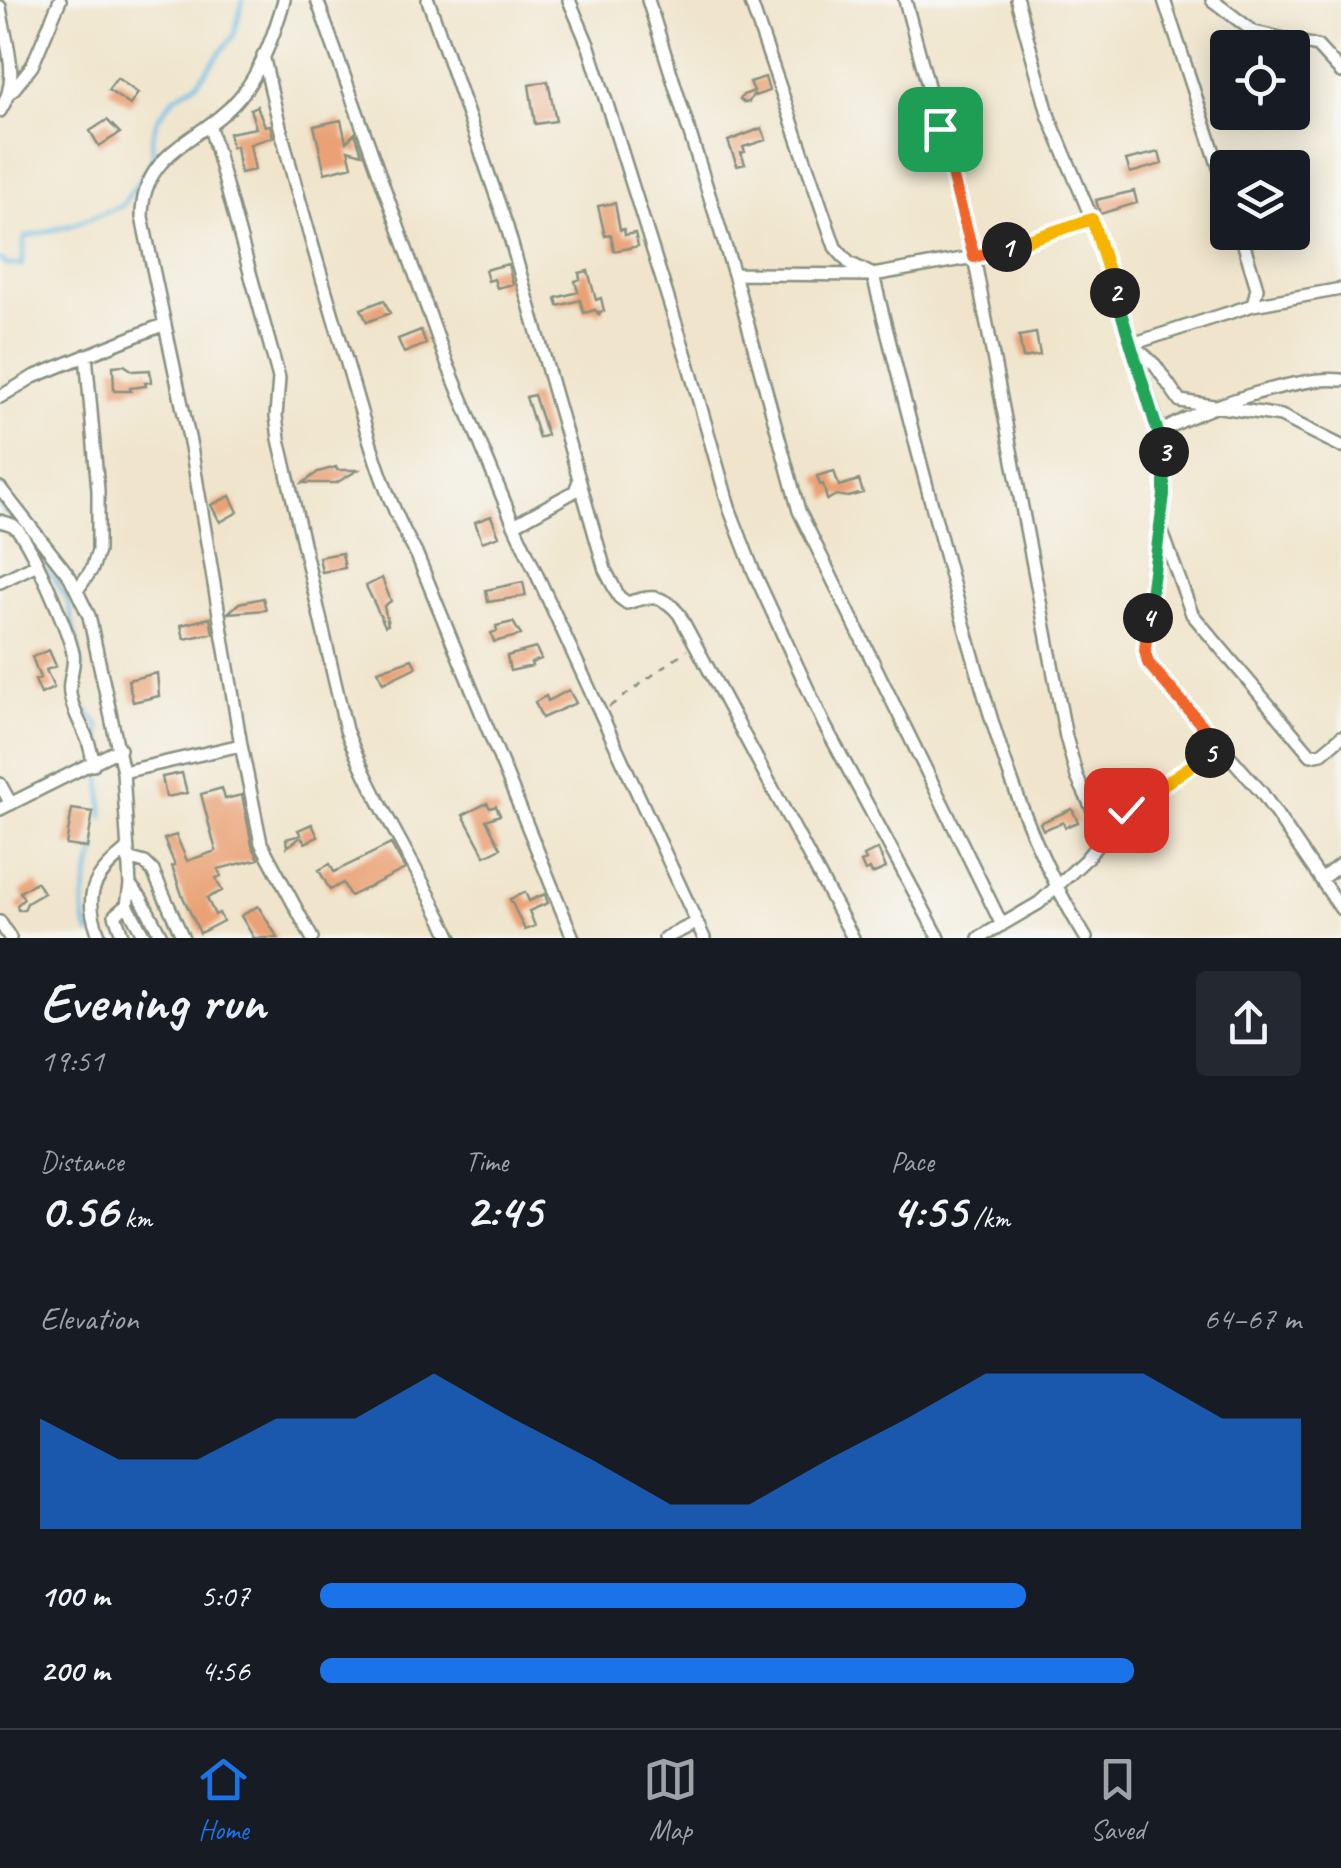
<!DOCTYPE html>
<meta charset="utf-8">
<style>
body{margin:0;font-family:Caveat,sans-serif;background:#242831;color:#f1f3f6;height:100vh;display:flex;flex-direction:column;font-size:38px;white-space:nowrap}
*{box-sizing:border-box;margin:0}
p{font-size:32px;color:#9ea1a6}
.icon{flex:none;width:55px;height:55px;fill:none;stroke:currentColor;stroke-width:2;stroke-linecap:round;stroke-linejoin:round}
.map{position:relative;height:938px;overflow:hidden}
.sheet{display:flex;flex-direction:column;background:#171b24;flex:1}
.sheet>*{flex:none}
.buttons{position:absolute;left:1210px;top:30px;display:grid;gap:20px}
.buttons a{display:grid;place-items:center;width:100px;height:100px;border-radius:10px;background:#171b24;box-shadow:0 5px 25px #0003;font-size:50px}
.pin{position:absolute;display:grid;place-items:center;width:85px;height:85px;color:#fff;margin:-42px;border-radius:20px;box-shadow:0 5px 15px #0006}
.km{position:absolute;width:50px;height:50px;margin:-25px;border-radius:50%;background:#222;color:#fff;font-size:28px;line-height:50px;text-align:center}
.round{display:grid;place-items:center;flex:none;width:105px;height:105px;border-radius:10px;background:#242831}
.headline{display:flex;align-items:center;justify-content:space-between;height:170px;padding:0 40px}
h1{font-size:55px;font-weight:600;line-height:75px}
.stats{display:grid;grid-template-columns:repeat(3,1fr);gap:15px;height:170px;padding:10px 40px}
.stats div{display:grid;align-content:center}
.stats b{font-size:50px;font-weight:600}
.stats small{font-size:28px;font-weight:400}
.stats p{font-size:28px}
.chart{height:280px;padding:20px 40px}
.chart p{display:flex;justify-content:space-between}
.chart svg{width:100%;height:180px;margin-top:10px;fill:#1a73e8;opacity:.7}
ul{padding:0 40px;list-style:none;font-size:32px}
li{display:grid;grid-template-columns:160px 120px 1fr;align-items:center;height:75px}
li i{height:25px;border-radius:12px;background:#1a73e8}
.tab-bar{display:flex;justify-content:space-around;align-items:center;height:140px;border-top:2px solid #363941;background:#171b24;font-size:28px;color:#9ea1a6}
.tab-bar a{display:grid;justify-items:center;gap:5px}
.tab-bar .active{color:#1a73e8}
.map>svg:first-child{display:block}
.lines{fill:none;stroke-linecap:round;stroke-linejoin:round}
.stream{stroke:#69bce5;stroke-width:4}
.building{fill:#eaa175}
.minor-casing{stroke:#889180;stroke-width:16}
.path{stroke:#889180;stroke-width:2.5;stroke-dasharray:8 8;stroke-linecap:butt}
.minor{stroke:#fff;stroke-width:11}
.split-1-casing{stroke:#fff;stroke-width:20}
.split-2-casing{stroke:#fff;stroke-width:20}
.split-3-casing{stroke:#fff;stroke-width:20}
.split-4-casing{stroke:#fff;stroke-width:20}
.split-5-casing{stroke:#fff;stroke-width:20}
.split-6-casing{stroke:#fff;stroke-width:20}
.split-1{stroke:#f0652b;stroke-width:12}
.split-2{stroke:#f5b400;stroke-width:12}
.split-3{stroke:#22a559;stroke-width:12}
.split-4{stroke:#22a559;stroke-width:12}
.split-5{stroke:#f0652b;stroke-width:12}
.split-6{stroke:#f5b400;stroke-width:12}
</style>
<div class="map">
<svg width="1341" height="938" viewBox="0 0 1341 938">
<rect width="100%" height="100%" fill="#f6f6f2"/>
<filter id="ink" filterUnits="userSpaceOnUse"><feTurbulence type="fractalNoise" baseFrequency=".01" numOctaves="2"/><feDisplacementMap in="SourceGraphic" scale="20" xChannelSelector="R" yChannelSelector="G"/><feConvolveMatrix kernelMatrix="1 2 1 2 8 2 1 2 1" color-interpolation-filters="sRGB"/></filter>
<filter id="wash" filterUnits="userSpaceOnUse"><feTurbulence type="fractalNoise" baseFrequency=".0048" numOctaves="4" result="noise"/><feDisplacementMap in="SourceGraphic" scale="40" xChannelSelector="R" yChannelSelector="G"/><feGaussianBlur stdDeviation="2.25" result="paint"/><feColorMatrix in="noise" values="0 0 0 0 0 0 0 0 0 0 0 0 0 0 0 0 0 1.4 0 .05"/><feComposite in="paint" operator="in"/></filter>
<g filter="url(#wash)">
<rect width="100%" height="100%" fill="#f0e5cc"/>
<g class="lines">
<path class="stream" d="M 0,259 L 7,265 L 22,265 L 25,237 L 72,225 L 122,206 L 153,159 L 152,139 L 157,119 L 175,97 L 197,83 L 234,35 L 243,0
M 0,507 L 15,520
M 25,531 L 68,601 L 81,664 L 77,689 L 83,706 L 99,726 L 103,817
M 90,934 C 76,906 89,876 96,848"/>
</g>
<g id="blocks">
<path class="building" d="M 765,77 L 769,91 L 755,96 L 754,93 L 749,102 L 743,102 L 740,99 L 743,95 L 754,91 L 750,82 Z
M 117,78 L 138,93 L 130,105 L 108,90 Z
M 548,81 L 556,121 L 535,124 L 529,85 Z
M 257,106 L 265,126 L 270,125 L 273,137 L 250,144 L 255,170 L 240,173 L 236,146 L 232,147 L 229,133 L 256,128 L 250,109 Z
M 107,120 L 120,133 L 99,146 L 90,131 Z
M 341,120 L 346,142 L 355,133 L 362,154 L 348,150 L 352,166 L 325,173 L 314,126 Z
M 762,128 L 766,140 L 743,147 L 745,152 L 741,153 L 745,164 L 737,166 L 728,141 Z
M 1159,152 L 1162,164 L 1130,173 L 1126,160 Z
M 1134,191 L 1137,203 L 1100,214 L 1096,200 Z
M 615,203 L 620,230 L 624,229 L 625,235 L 635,233 L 638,246 L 614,251 L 611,235 L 605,236 L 598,206 Z
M 508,264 L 513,284 L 497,288 L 494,279 L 488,281 L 485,270 Z
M 588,271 L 596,300 L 601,298 L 604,311 L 599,312 L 600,316 L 595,310 L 584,313 L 580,300 L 558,306 L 556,298 L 578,292 L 575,281 L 580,279 L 579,273 Z
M 384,300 L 390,313 L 367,322 L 361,309 Z
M 421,330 L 426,344 L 404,353 L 398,339 Z
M 1036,333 L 1040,355 L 1023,358 L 1019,336 Z
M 124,365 L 133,371 L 150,370 L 151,382 L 145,383 L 146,386 L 130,388 L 131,391 L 114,391 L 113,366 Z
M 534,395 L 547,435 L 539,438 L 526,397 Z
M 336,467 L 337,470 L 358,470 L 336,483 L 303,483 L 318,472 Z
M 834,471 L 839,486 L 859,480 L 863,493 L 848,497 L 836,495 L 827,500 L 823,484 L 820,485 L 817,476 Z
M 230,496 L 238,512 L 220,522 L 211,505 Z
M 491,516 L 499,536 L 482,542 L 475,522 Z
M 342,553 L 345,568 L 322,572 L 319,557 Z
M 382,578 L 391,601 L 384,606 L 388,625 L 385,626 L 366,586 Z
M 523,582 L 526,596 L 488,602 L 486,590 Z
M 263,598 L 266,610 L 228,613 L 239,603 Z
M 210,618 L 213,633 L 184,639 L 181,625 Z
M 513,622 L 521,635 L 494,642 L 491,633 L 497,631 L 496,626 Z
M 536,648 L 541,659 L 531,663 L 532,666 L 510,671 L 507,656 Z
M 49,650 L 56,666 L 46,670 L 54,688 L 41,694 L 35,680 L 40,678 L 32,657 Z
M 412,659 L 416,667 L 383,683 L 378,671 Z
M 157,673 L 159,696 L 133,702 L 128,680 Z
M 569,690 L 576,703 L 542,718 L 535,702 L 546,696 L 548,701 Z
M 182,773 L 187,793 L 166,797 L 162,777 Z
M 222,788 L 225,799 L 242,795 L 252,845 L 259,859 L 218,869 L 221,876 L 216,878 L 222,891 L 207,898 L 215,915 L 219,913 L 223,921 L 200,933 L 182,895 L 172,866 L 175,865 L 164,839 L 176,835 L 187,861 L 216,851 L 201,794 Z
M 487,803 L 490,808 L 496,806 L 500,815 L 486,820 L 501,848 L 485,856 L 463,815 Z
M 72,809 L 93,812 L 87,848 L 66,845 Z
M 1072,809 L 1078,822 L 1065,827 L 1063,822 L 1043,830 L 1040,823 Z
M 312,824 L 318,837 L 305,843 L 301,837 L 287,847 L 286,839 L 301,835 L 298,830 Z
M 391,844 L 405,869 L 350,896 L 343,883 L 330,890 L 319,870 L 330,864 L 334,872 Z
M 878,849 L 886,868 L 872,874 L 870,869 L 865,871 L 861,862 L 866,860 L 864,856 Z
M 36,882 L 44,893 L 27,903 L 24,910 L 18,910 L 17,905 L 24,899 L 20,892 Z
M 525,892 L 529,901 L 545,894 L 548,903 L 529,911 L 535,926 L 525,930 L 510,899 Z
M 258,906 L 278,938 L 254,938 L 241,916 Z"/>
</g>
</g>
<g filter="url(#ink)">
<use href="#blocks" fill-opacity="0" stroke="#889180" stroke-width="2.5"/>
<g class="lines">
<g class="minor-casing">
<path id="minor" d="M 284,0 C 275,32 261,72 239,98 C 203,141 142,149 142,217 L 191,447 L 241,745 L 261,843 L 312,938
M 317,0 L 445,358 L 514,525 L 704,938
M 428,0 L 507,227 L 605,570 L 619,597 L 627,603 C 650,595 663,594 679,614 L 853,938
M 569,0 L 589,47 L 687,359 L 730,510 L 753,570 L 824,724 L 939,938
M 648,0 L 734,274 L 799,511 L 1002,925
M 750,0 L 835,247 L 849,263 L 873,275 C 900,385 929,496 959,606 C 992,724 1021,833 1086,938
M 905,0 L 974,257 L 1066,737 L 1077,777 L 1105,835
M 1017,0 L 1049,117 L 1092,219 L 1163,441 L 1166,470 L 1164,495 L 1146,634 L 1145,650 L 1148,663 L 1262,793 L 1341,909
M 1164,0 L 1228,195
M 1212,0 L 1254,32 L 1317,46 L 1341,72
M 0,7 C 6,45 21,78 0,111
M 263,55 C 285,155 315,254 344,353 C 364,421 381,493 417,555 L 573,938
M 12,91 L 32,66 L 60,0
M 210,127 L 279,378 L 276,416 L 279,439 L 346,730 C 374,802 418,868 451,938
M 1240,232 L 1257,288 L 1253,305 L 1132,344 L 1155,365 L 1180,401 L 1281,416 L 1341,446
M 734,274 L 873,275 L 974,257 L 1092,219
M 1253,305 L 1341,289
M 0,397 L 33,377 L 165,324
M 1160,433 C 1195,409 1300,375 1341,380
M 0,488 L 70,577 L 89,616 L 123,772 L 130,885 L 127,905 L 145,938
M 0,521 C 5,523 10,523 14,526 C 30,539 68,631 73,653 C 76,669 66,682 71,699 C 77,724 91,736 93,765
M 514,525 L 575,491 L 579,481
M 1161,529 L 1192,614 L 1311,755 L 1322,753 L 1341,737
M 0,582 L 35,565
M 78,589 L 92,569 L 98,551 L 98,490 L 86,355
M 123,772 L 241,745
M 0,784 L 11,804
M 0,809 L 120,749
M 127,858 L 145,863 L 153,871 L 183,938
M 1321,879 L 1341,864
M 130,885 L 141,898 L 162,938
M 0,922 L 10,938
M 100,938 C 83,895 91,879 126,850
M 123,938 L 115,915 L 127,905
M 665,938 L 696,923
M 979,938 L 1039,903 L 1085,860 L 1126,810 L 1220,746"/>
</g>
<path class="path" d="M 609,707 L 687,650"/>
<use href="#minor" class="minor"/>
</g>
</g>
<g class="lines" filter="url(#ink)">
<g class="split-1-casing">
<path id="split-1" d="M 940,129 L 974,257 L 1007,247"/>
</g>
<g class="split-2-casing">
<path id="split-2" d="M 1007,247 L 1092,219 L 1115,293"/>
</g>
<g class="split-3-casing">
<path id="split-3" d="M 1115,293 L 1164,452"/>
</g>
<g class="split-4-casing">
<path id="split-4" d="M 1148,618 L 1164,495 L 1164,452"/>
</g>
<g class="split-5-casing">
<path id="split-5" d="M 1148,618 L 1145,650 L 1148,663 L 1220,746 L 1210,753"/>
</g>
<g class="split-6-casing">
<path id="split-6" d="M 1126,810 L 1210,753"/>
</g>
<use href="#split-1" class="split-1"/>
<use href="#split-2" class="split-2"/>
<use href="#split-3" class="split-3"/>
<use href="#split-4" class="split-4"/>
<use href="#split-5" class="split-5"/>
<use href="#split-6" class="split-6"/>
</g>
</svg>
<div class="buttons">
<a><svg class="icon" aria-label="locate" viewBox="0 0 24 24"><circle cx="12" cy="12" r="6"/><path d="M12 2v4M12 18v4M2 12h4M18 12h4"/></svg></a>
<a><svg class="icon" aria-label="layers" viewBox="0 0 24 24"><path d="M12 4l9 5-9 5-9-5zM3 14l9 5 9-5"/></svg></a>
</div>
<div class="pin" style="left:940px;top:129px;background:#1e9e55"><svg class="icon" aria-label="arrive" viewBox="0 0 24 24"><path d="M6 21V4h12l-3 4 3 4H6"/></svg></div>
<div class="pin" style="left:1126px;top:810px;background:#d93025"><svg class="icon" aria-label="check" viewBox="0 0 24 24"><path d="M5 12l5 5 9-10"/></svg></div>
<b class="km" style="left:1007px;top:247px">1</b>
<b class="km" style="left:1115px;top:293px">2</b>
<b class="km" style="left:1164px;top:452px">3</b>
<b class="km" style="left:1148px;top:618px">4</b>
<b class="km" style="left:1210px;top:753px">5</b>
</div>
<section class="sheet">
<div class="headline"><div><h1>Evening run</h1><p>19:51</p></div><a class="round"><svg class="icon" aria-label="share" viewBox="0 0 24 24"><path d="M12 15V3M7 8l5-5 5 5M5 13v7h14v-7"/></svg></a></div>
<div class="stats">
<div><p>Distance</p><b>0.56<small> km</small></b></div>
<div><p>Time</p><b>2:45</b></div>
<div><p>Pace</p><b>4:55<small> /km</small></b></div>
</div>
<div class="chart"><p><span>Elevation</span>64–67 m</p>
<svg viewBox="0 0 160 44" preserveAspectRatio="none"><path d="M0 44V17L10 27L20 27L30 17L40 17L50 6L60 17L70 27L80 38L90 38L100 27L110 17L120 6L130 6L140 6L150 17L160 17V44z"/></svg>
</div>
<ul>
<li><b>100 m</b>5:07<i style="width:72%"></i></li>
<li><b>200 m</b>4:56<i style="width:83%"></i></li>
</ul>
</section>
<nav class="tab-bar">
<a class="active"><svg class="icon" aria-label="home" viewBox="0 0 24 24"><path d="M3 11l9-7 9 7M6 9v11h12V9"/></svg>Home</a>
<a><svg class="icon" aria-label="map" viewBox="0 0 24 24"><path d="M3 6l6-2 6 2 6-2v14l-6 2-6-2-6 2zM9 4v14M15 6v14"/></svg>Map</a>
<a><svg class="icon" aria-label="saved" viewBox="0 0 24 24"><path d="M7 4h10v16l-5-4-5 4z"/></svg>Saved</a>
</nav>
